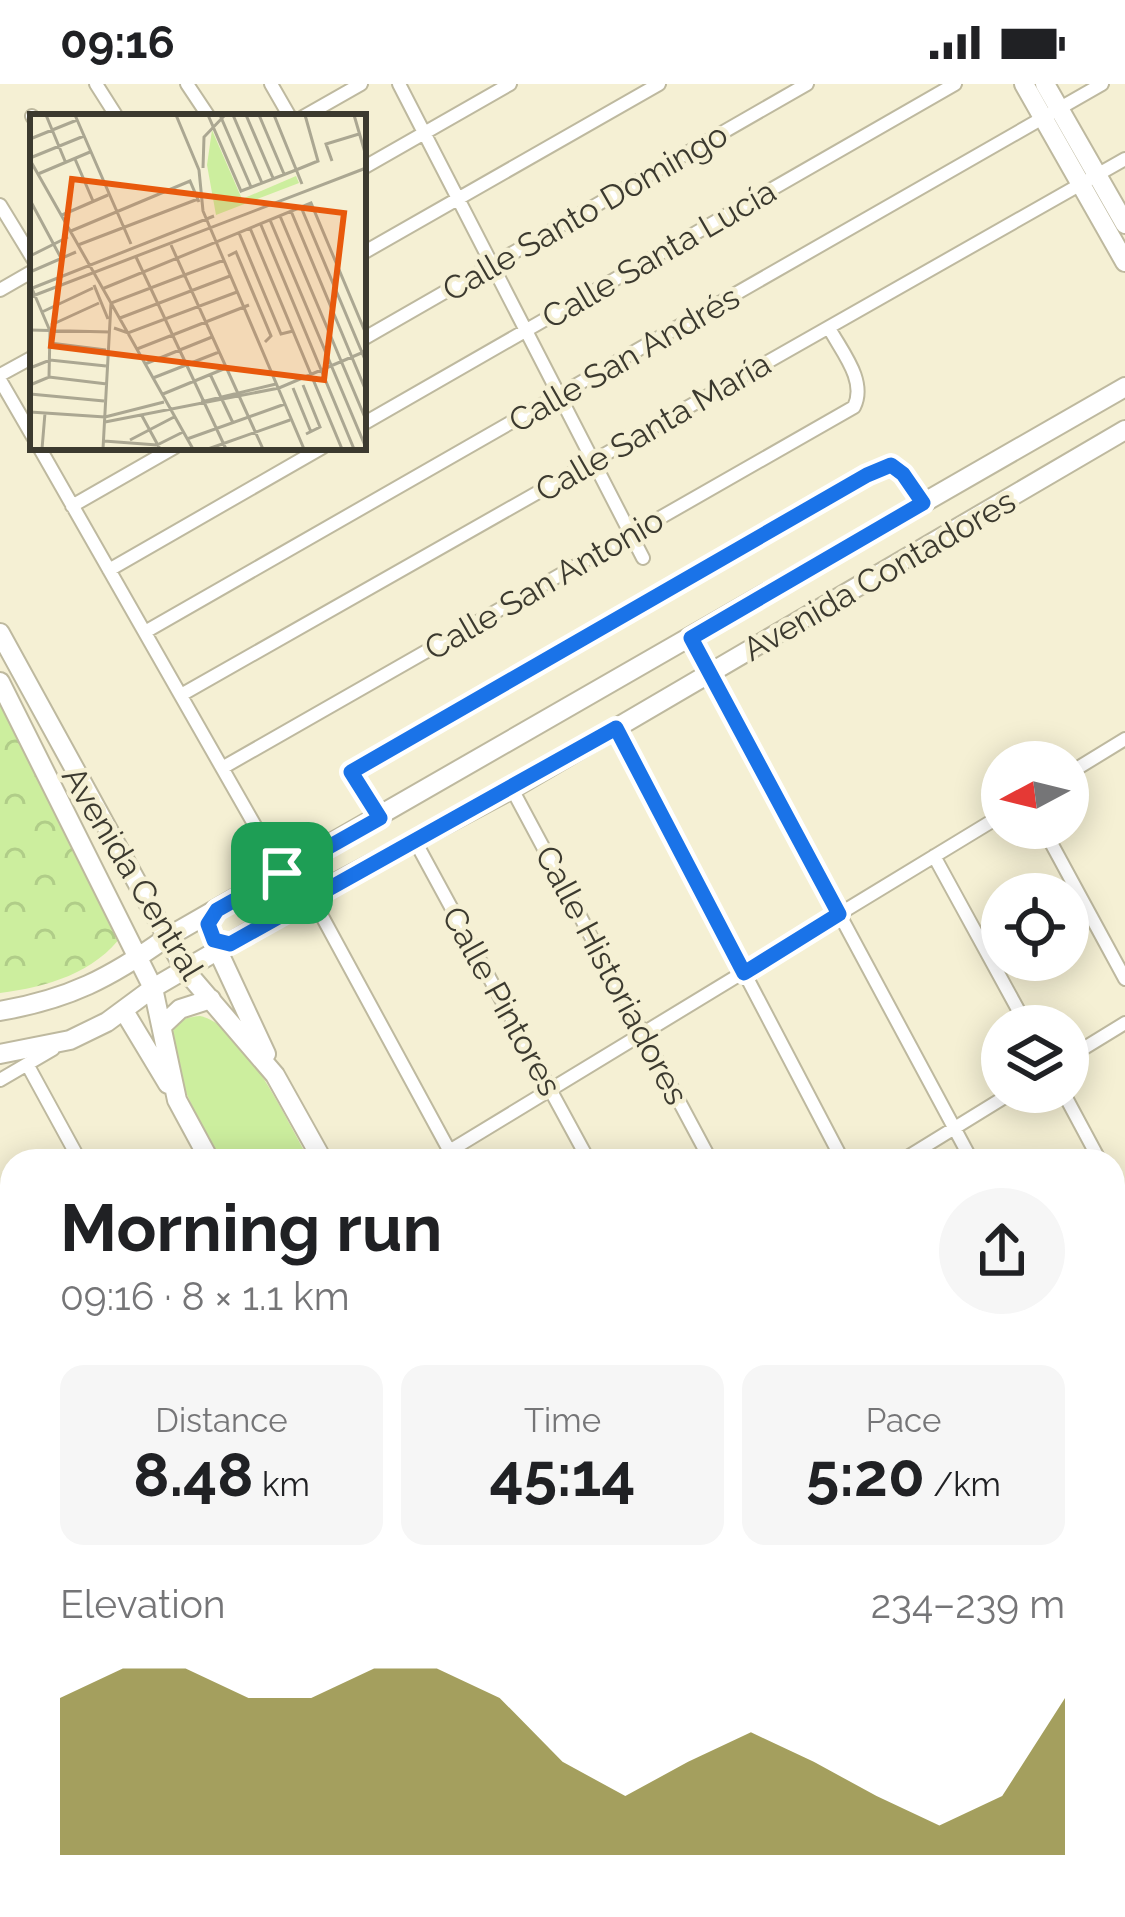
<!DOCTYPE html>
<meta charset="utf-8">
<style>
body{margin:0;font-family:Raleway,sans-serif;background:#f6f6f6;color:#202124;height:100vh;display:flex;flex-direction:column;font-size:45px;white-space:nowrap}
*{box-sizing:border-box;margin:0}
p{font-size:39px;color:#757577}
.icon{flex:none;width:66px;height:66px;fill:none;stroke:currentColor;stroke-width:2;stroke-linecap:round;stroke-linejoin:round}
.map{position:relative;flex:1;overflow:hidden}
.details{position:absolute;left:0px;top:1065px;width:1125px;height:768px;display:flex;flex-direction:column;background:#fff;border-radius:36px 36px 0 0;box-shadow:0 6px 30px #0003}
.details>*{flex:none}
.needle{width:78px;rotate:263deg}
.buttons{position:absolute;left:981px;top:657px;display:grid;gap:24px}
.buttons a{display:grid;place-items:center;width:108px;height:108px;border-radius:50%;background:#fff;box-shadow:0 6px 30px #0003;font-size:60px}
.pin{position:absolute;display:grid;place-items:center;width:102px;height:102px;color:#fff;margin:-51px;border-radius:24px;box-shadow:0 6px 18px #0006}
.round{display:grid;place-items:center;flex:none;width:126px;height:126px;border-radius:63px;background:#f6f6f6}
.head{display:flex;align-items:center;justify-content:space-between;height:204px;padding:0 60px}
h1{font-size:66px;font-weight:700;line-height:90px}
.stats{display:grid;grid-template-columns:repeat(3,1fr);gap:18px;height:204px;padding:12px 60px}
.stats div{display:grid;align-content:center;border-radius:24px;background:#f6f6f6;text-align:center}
.stats b{font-size:60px;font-weight:700}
.stats small{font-size:33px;font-weight:400}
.stats p{font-size:33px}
.chart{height:336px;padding:24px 60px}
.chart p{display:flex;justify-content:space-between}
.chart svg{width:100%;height:216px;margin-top:12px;fill:#7e771b;opacity:.7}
.status{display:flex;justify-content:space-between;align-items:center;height:84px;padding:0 60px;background:#fff;direction:ltr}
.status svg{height:33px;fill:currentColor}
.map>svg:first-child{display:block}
.forest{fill:url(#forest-crowns)}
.green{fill:#ccee9e}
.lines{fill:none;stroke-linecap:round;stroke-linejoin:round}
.street-casing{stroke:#beb99f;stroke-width:16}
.secondary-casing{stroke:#beb99f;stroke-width:22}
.street{stroke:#fff;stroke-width:12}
.secondary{stroke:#fff;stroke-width:18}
.route-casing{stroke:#fff;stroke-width:24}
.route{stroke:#1a73e8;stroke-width:15}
.labels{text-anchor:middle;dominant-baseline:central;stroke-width:9;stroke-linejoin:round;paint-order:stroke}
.street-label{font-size:33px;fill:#3c3a2f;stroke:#f5f0d4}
.inset-road{fill:none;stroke:#aba792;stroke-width:3}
.view{fill:#e8590c;fill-opacity:0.15;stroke:#e8590c;stroke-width:6}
.inset-edge{fill:none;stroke:#3c3a2f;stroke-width:6}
</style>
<div class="status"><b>09:16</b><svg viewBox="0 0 49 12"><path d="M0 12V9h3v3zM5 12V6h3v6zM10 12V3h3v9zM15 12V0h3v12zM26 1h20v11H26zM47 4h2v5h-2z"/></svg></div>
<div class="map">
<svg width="1125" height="1833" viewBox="0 0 1125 1833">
<defs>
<pattern id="forest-crowns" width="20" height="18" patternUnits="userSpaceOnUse" patternTransform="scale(3)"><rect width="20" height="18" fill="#ccee9e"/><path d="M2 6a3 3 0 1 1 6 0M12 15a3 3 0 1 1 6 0" fill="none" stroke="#b0cd88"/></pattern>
</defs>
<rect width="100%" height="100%" fill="#f5f0d4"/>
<path class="forest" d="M 0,621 L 123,850 C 95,889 47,903 0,909 Z"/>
<path class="green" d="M 200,932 C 244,941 288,1040 310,1077 L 221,1077 C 208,1053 159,968 175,943 C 180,934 191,933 200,932 Z"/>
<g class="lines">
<g class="street-casing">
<path id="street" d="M 96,0 L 117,33
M 187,0 L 209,33
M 271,0 L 290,33
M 399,0 L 643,474
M 32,32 L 33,34
M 303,33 L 361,0
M 363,84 L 510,0
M 0,121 L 33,175
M 363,169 L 659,0
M 0,206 L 33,187
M 363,255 L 807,0
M 0,291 L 33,273
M 0,296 L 33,353
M 363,340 L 955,0
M 39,363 L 282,789 L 311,812 L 455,1077
M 72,422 L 175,363
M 109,486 L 323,363
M 145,548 L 1102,0
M 691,554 L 972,1077
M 181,611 L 1125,75
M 616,644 L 843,1077
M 222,684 L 854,323 C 867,297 842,268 829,244
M 1068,690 L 1125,655
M 512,705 L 711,1077
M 380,734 L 351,688 L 878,385 L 891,381 L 903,390 L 923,419
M 1043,744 L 1125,895
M 415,757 L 589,1077
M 934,772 L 1027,942
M 1068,974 L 1125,939
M 27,980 L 80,1077
M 0,996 L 53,965
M 1063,1008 L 1100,1077
M 433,1077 L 1002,731
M 901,1077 L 1013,1008
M 1113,1101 L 1125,1123
M 0,1194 L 12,1215
M 1113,1235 L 1125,1227
M 1113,1264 L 1123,1330 L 1120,1342 L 1113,1345
M 0,1613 L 12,1605
M 0,1749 L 12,1742
M 217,1821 L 224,1833
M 397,1821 L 405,1833
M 520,1821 L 527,1833
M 841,1821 L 849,1833
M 973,1821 L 979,1833
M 996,1821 L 996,1833
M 1105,1821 L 1105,1833"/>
</g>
<g class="secondary-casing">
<path id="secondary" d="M 1024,0 L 1125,178
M 1045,0 L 1125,140
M 0,549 L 185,886 L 275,991 L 323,1077
M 0,598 L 153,904 L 177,1016 L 210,1077
M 218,867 L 266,970
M 0,927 C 69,915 110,894 166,854 L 1125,303
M 124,927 L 168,1000
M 162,942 L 180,925 L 211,915
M 0,970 L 70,956 L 107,938 L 153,904 L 311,812 L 512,705 L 1125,346
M 1113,1446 L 1125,1445
M 1113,1464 L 1125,1463
M 649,1821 L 656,1833
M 703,1821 L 710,1833
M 298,1833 L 315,1821
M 361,1833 L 377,1821"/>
</g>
<use href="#street" class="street"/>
<use href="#secondary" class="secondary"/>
</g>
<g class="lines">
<g class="route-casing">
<path id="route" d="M 891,381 L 903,390 L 923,419 L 691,554 L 839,830 L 744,889 L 616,644 L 230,860 L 214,856 L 208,840 L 217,826 L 380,734 L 351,688 L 867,391 Z"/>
</g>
<use href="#route" class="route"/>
</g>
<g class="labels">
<g class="street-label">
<text transform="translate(585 128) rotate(-30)">Calle Santo Domingo</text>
<text transform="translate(659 170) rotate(-30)">Calle Santa Lucía</text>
<text transform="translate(624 275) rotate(-30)">Calle San Andrés</text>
<text transform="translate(653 343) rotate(-30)">Calle Santa María</text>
<text transform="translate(879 491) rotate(-30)">Avenida Contadores</text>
<text transform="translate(544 500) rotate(-30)">Calle San Antonio</text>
<text transform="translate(133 789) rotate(59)">Avenida Central</text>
<text transform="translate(612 891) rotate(62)">Calle Historiadores</text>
<text transform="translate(502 917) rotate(61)">Calle Pintores</text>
</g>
</g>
<g transform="translate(30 30)">
<rect width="336" height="336" fill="#f5f0d4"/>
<path d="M 182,16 L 212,85 L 266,62 L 269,69 L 186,101 L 177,51 Z" fill="#ccee9e"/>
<path class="inset-road" d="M 16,1 L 35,47M 45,1 L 101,130M 146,1 L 169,56 L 173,97 L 274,335M 178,1 L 211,77 L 266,56M 190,1 L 221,73M 203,1 L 232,69M 216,1 L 243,64M 229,1 L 254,60M 244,1 L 272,70M 324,1 L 336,42M 0,25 L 47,6M 0,44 L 54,22M 45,45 L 63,87M 0,46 L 81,189 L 73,335M 302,47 L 296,30 L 329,20M 173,54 L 174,23 L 195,1M 266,56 L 288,47 L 275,1M 8,60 L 60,38M 0,86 L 31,144M 271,93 L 336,248M 261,97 L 336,277M 32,101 L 78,81M 250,102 L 336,306M 240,106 L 336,334M 231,111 L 324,335M 220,114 L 312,335M 41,117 L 160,67 L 169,88M 209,119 L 251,220 L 263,217M 48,131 L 168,85M 141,131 L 233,335M 0,142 L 38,123M 198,142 L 206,138 L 241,222 L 235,228M 106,143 L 196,335M 0,158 L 46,138M 0,170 L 20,217 L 19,263M 64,171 L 78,205M 0,175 L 184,102M 72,175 L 281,89 L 336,220M 0,183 L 336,54M 12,198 L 63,174M 90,204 L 200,162M 21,211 L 69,189M 84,214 L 98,219 L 207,178M 0,216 L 80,218M 20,229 L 76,236M 107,235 L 219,191M 115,250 L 182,223M 0,254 L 20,246 L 76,252M 180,260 L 203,309M 123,264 L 189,238M 0,271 L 19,263 L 77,270M 273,271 L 290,313 L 276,320M 263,274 L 281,318M 0,280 L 74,287M 133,280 L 196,254M 171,288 L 246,270M 0,298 L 75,303M 111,300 L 130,335M 75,303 L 134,288M 75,308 L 249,274 L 336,237M 157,325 L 255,290M 100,326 L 144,303M 74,327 L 127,331 L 153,318M 12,335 L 15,299M 163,335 L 81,189 L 194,146M 178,335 L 260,306"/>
<path class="view" d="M 42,65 L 314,99 L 294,266 L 21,232 Z"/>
<rect width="336" height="336" class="inset-edge"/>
</g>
</svg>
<div class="buttons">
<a><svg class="needle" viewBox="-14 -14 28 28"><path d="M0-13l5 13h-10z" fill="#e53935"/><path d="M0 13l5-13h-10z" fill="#757577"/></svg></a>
<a><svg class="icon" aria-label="locate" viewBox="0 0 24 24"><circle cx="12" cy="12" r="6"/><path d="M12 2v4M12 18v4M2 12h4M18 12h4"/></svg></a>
<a><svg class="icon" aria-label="layers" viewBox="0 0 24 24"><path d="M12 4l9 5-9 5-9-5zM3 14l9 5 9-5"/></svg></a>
</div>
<div class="pin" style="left:282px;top:789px;background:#1e9e55"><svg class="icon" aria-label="arrive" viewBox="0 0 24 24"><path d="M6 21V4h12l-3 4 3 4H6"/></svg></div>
<section class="details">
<div class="head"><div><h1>Morning run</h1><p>09:16 · 8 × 1.1 km</p></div><a class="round"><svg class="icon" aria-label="share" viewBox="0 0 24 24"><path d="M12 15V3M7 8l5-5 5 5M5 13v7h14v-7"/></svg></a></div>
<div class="stats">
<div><p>Distance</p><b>8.48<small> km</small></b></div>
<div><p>Time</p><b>45:14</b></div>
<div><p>Pace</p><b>5:20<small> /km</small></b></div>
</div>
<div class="chart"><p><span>Elevation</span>234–239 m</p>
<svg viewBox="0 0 160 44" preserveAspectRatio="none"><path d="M0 44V12L10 6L20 6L30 12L40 12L50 6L60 6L70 12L80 25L90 32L100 25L110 19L120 25L130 32L140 38L150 32L160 12V44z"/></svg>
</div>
</section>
</div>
